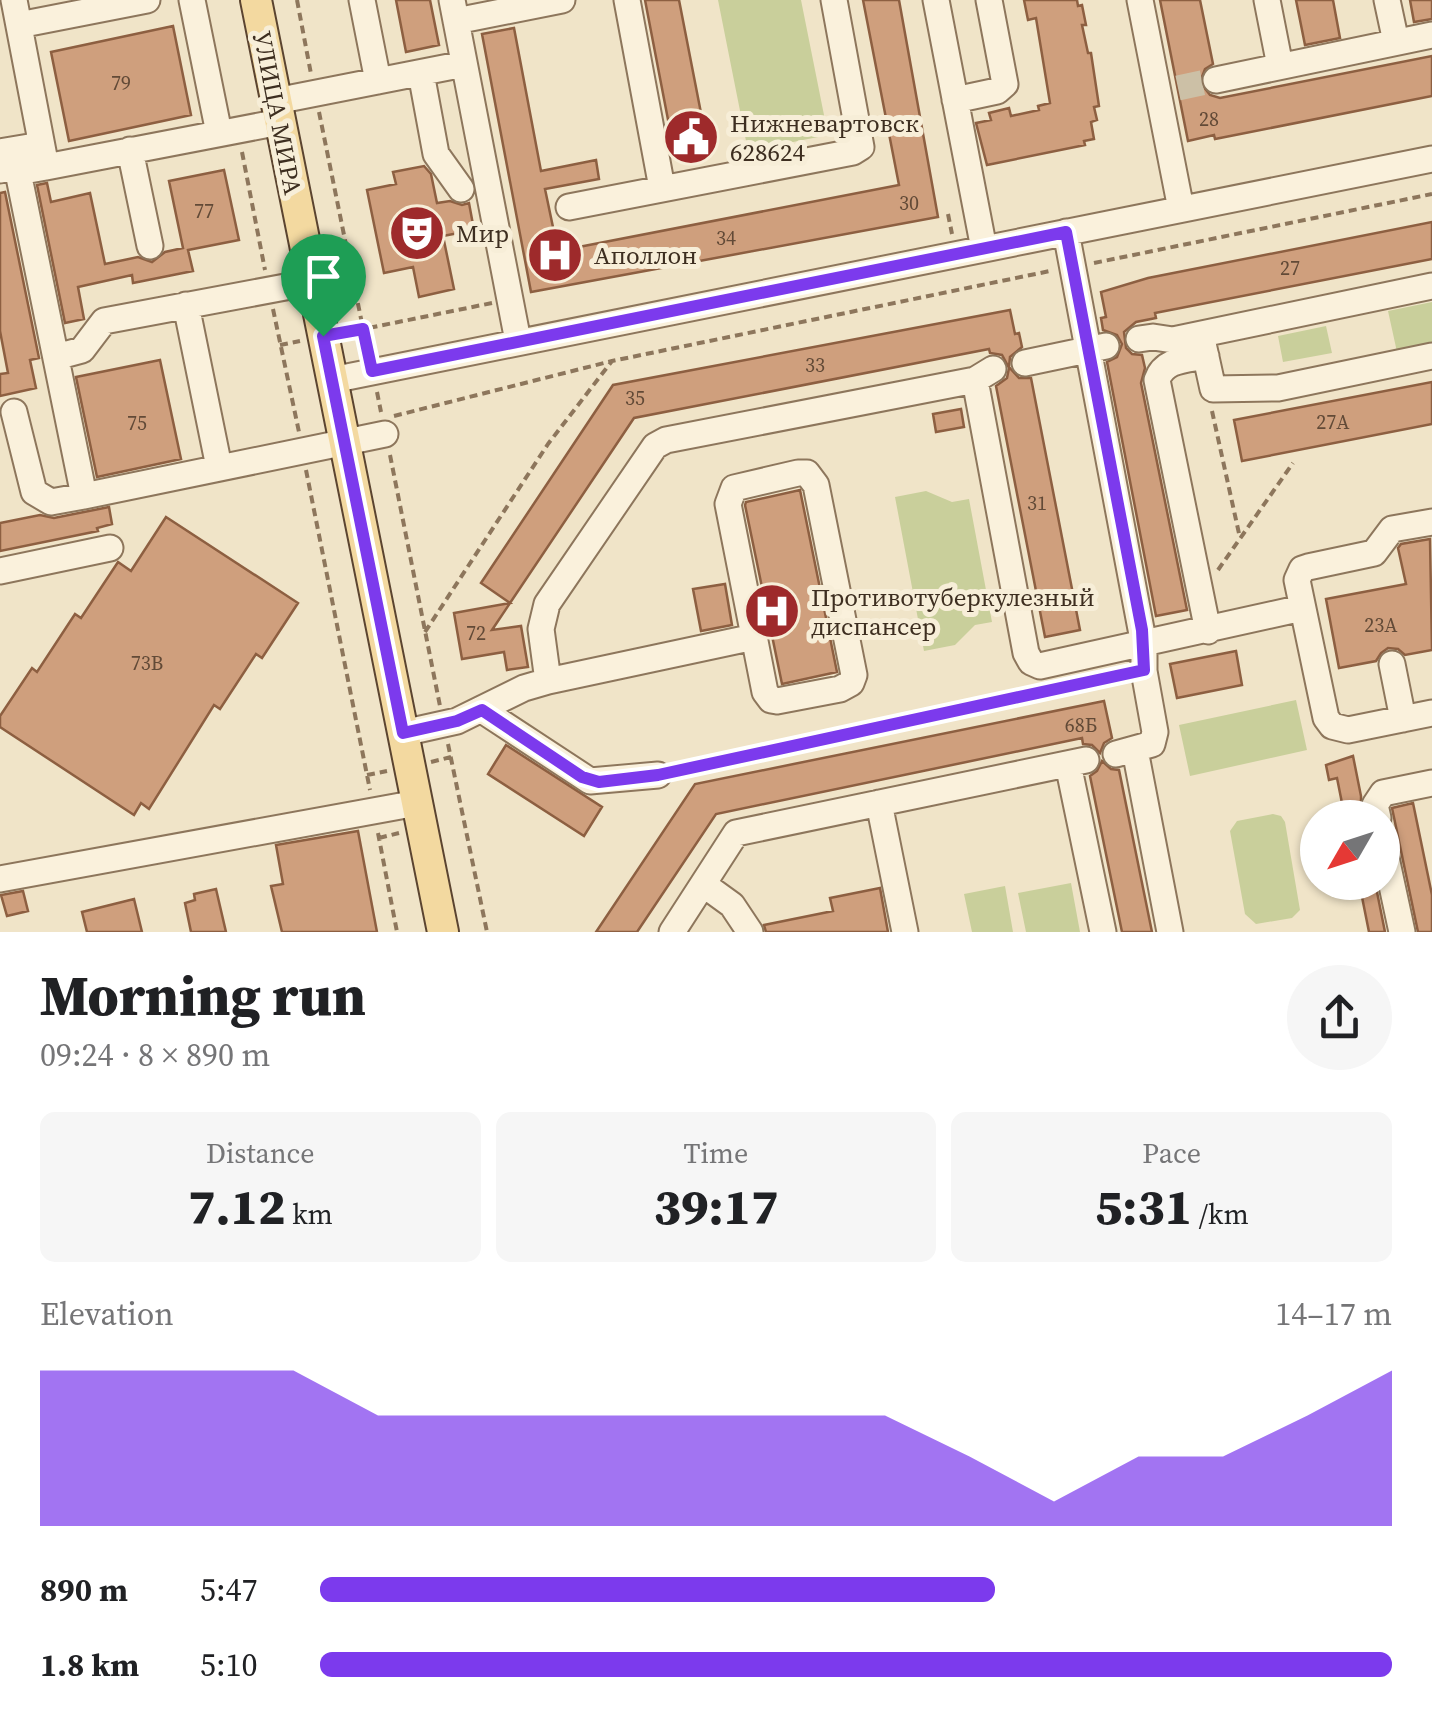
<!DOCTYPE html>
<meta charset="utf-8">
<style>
body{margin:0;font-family:"Source Serif 4",serif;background:#f6f6f6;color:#202124;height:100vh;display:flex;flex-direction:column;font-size:38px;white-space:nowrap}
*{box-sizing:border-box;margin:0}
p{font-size:32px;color:#757577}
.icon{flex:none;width:55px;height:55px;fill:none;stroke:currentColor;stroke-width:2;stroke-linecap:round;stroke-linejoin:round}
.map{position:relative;height:932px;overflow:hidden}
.drawer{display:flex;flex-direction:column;background:#fff;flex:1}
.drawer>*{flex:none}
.needle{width:65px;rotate:231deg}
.controls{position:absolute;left:1300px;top:800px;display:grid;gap:20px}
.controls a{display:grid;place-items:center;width:100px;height:100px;border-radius:50%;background:#fff;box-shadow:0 2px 8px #0004;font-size:50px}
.pin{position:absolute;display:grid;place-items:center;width:85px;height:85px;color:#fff;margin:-102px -42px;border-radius:50% 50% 50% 0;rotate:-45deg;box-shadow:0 0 10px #0007}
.pin .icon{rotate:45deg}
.round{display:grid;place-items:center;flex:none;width:105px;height:105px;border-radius:52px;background:#f6f6f6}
.head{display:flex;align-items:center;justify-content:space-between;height:170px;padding:0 40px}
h1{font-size:55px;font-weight:800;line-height:75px}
.figures{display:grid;grid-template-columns:repeat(3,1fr);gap:15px;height:170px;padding:10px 40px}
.figures div{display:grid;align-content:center;border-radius:15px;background:#f6f6f6;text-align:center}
.figures b{font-size:50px;font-weight:800}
.figures small{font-size:28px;font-weight:400}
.figures p{font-size:28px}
.chart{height:280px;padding:20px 40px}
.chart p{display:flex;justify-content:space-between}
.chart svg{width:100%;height:180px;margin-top:10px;fill:#7c3aed;opacity:.7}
ul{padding:0 40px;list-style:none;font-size:32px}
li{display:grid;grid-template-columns:160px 120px 1fr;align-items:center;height:75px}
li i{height:25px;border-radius:12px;background:#7c3aed}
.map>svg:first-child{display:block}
.green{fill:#c9cf9b}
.building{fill:#cf9f7d;stroke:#8d5f41;stroke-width:2.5}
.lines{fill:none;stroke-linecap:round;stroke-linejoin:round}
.minor-tunnel{stroke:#ccc0a6;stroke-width:25;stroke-dasharray:25 12;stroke-linecap:butt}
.minor-casing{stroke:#8d765c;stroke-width:29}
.major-casing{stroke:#5b4430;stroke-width:34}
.path{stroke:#8d765c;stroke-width:4;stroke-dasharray:8 5;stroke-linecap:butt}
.minor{stroke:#faf1dc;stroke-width:25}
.major{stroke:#f3d9a0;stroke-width:30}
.route-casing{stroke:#fff;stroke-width:20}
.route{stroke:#7c3aed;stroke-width:12}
.labels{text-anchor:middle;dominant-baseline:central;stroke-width:10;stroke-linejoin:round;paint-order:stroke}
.number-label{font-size:20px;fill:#624a37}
.street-label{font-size:25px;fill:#3d2e20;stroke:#f7eed8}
.poi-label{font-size:25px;fill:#3d2e20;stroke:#f7eed8;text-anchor:start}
</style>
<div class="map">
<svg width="1432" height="932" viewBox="0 0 1432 932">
<rect width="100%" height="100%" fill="#f0e4c8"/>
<path class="green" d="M 718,0 L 801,0 L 828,135 L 748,151 Z
M 1432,302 L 1432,345 L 1397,352 L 1388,311 Z
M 1326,326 L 1332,353 L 1283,362 L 1278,336 Z
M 926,491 L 952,502 L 969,499 L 992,622 L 975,625 L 955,645 L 924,651 L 895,497 Z
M 1296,700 L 1307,750 L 1190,776 L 1179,725 Z
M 1273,814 L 1281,816 L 1285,822 L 1300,910 L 1292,918 L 1256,924 L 1245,914 L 1230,831 L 1237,821 Z
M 1071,883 L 1080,932 L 1026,932 L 1018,893 Z
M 1005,886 L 1013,932 L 972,932 L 964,894 Z"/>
<path class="building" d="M 396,0 L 430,0 L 439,45 L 406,52 Z
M 645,0 L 679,0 L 708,149 L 675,156 Z
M 863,0 L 899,0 L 938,217 L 531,292 L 482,34 L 514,28 L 541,171 L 596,160 L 599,179 L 545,189 L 558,251 L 899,185 Z
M 1024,0 L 1077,0 L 1078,6 L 1082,5 L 1086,25 L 1082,25 L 1088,53 L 1091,53 L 1099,106 L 1094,107 L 1097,120 L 1091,122 L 1094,139 L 1084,141 L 1085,145 L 987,165 L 976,123 L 991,120 L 989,113 L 1009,108 L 1011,116 L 1039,110 L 1038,106 L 1050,103 L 1036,18 L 1028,20 Z
M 1160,0 L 1200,0 L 1213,64 L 1205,69 L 1200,82 L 1210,95 L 1220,98 L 1432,56 L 1432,96 L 1215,139 L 1214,135 L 1188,141 Z
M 1296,0 L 1333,0 L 1340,38 L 1305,45 Z
M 1410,0 L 1432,0 L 1432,19 L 1414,22 Z
M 173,26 L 191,115 L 69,141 L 51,52 Z
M 424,166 L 431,174 L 437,203 L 450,201 L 462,205 L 469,203 L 474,230 L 443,236 L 454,289 L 419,297 L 413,267 L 384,273 L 367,190 L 396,184 L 393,172 Z
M 224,170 L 239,240 L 188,250 L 193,271 L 133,283 L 132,275 L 78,287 L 84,319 L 65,323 L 37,185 L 47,183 L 51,202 L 90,193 L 105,264 L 138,257 L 152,262 L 165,252 L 183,248 L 169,181 Z
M 5,192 L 39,358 L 30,360 L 36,388 L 0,396 L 0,374 L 8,373 L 0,331 L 0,193 Z
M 1432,222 L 1432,259 L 1155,313 L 1156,318 L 1136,322 L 1124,332 L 1126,348 L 1132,354 L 1142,355 L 1145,368 L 1141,383 L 1187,610 L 1156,616 L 1107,362 L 1117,357 L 1122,344 L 1117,335 L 1103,330 L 1101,318 L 1106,317 L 1101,292 L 1148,278 Z
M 1010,310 L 1015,334 L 1019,333 L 1022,347 L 1010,357 L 1009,367 L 1019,378 L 1031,378 L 1080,630 L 1045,637 L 996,386 L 1007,378 L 1009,368 L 1002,355 L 990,353 L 989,349 L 634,418 L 492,630 L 521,626 L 528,667 L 507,670 L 504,652 L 462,659 L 454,613 L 510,603 L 481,583 L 613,385 Z
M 160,360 L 181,459 L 97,477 L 76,377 Z
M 1432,382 L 1432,424 L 1242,461 L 1234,420 Z
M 961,409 L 964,427 L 936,432 L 933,414 Z
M 800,490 L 837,672 L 782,684 L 745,505 L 746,502 Z
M 109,507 L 112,524 L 97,528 L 98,531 L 0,551 L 0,523 L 40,515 L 54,518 Z
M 166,517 L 298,603 L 262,658 L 256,654 L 220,709 L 214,705 L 149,809 L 141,803 L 134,815 L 0,727 L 0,716 L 32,668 L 37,672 L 75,614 L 81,618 L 118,562 L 131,571 Z
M 1430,539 L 1432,650 L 1405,655 L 1398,649 L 1388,648 L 1381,653 L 1376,661 L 1339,668 L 1326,599 L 1406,584 L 1398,548 L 1401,544 Z
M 725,584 L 732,625 L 701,631 L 693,589 Z
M 1236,651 L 1242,685 L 1177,698 L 1170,664 Z
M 1104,701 L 1112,738 L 1104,743 L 1100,753 L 1092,745 L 1083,744 L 1082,738 L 716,814 L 637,932 L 596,932 L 695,784 Z
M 506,745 L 602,807 L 584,836 L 488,774 Z
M 1353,756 L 1361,796 L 1361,818 L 1345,818 L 1337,778 L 1329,780 L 1326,765 Z
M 1102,761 L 1111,769 L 1119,770 L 1152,932 L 1122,932 L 1090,776 L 1097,771 Z
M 1413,803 L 1432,895 L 1432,932 L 1418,932 L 1392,808 Z
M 358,831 L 377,932 L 282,932 L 271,886 L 283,884 L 276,845 Z
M 1359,882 L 1375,882 L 1385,932 L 1369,932 Z
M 880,888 L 888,932 L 766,932 L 764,925 L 833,911 L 830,898 Z
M 216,889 L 226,932 L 191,932 L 185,903 L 195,900 L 194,894 Z
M 23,891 L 28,911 L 7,916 L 1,895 Z
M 134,899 L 142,932 L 87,932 L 82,912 Z"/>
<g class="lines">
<path class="minor-tunnel" d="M 1178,88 L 1216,80"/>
<g class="minor-casing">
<path id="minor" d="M 192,0 L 219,133
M 362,0 L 378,81
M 452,0 L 518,341
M 627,0 L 662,188
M 936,0 L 984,249
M 1140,0 L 1181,209
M 1267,0 L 1280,66
M 1387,0 L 1396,42
M 456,21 L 562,0
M 19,25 L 147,0
M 421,73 L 436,154 L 461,189
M 1216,80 L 1432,35
M 955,100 L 997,91 L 1005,84 L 989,0
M 276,101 L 464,64
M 130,150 L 150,246
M 0,152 L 41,145
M 46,167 L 280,122
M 0,170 L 8,168 L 18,172 L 46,167 L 14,0
M 18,172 L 84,496 L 385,434
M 569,207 L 853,152 L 861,147 L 834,0
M 1066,232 L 1144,645 L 1144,671 L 1155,732 L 1152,744 L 1116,754
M 186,305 L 219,467
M 1139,339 L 1153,337 L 1173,340 L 1432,286
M 1202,339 L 1213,389 L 1278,388 L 1432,356
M 1206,356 C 1186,360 1164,359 1157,380 L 1208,631
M 56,357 L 82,350 L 104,321 L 312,282
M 1025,363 L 1106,346
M 332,380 L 1432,159
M 975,380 L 1026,653 L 1031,662 L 1040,666 L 1302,608
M 14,412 L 34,492 L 51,502 L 84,496
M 798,473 L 807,473 L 816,485 L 854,675 L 851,683 L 840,689 L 777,701 L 771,700 L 765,692 L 728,504 L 734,488 Z
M 1432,522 L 1392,529 L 1374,553 L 1308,567 L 1302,569 L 1297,580 L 1326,718 L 1332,726 L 1348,730 L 1432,713
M 0,571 L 110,548
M 1392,664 L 1403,719
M 548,681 L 754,637
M 482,710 L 590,781 L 658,775
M 403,733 L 457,721 L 524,688 L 548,681 L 541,629 L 547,604 L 655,446 L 666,440 L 975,380 L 993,369
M 1135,750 L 1170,932
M 1068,764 L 1103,932
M 879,803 L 905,932
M 1378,818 L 1375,805 L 1383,793 L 1432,783
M 1382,839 L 1402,932
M 0,879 L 417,803
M 703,884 L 732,905 L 750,932
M 672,932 L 736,833 L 1086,760"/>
</g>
<g class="major-casing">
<path id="major" d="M 256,0 L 443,932"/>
</g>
<path class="path" d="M 297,0 L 311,74
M 319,112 L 368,353
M 242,152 L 265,270
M 948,214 L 952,234
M 1094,263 L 1432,194
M 273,309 L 299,432
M 344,333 L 492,303
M 280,345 L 300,341
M 377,392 L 381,412
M 1212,411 L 1240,538
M 394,416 L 612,361
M 390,455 L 440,706
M 306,470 L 370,790
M 1218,570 L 1293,463
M 425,632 L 548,444 L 612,361 L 1050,271
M 448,744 L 487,932
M 431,762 L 451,757
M 679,771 L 1124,675
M 367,775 L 387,771
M 378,833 L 397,932
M 379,838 L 399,833"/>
<use href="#minor" class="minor"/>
<use href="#major" class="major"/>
</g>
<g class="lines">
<g class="route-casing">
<path id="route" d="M 1066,232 L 1142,630 L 1144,670 L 658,775 L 599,782 L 582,777 L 482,710 L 457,721 L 403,733 L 323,336 L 363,329 L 372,371 Z"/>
</g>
<use href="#route" class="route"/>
</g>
<defs>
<g id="civic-disc" transform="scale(2.875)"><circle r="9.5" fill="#9e2a2b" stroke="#f7eed8"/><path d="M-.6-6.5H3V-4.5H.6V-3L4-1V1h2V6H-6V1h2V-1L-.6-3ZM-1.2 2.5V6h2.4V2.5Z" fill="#fff"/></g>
<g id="theatre-disc" transform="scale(2.875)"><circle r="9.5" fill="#9e2a2b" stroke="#f7eed8"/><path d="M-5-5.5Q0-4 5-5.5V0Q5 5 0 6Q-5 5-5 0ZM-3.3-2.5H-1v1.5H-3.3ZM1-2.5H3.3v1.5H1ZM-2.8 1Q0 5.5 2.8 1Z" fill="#fff"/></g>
<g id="hospital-disc" transform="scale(2.875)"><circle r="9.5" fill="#9e2a2b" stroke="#f7eed8"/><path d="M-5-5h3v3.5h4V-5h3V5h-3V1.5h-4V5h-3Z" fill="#fff"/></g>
</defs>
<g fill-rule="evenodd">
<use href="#civic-disc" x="691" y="137"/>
<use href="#theatre-disc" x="417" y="233"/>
<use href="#hospital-disc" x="555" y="255"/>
<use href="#hospital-disc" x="772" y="611"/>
</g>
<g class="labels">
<g class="number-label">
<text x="121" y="83">79</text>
<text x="1209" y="119">28</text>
<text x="909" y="203">30</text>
<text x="204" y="211">77</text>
<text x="726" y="238">34</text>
<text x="1290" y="268">27</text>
<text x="815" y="365">33</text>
<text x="635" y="398">35</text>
<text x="1333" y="422">27А</text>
<text x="137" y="423">75</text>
<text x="1037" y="503">31</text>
<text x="1381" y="625">23А</text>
<text x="476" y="633">72</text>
<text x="147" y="663">73В</text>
<text x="1081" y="725">68Б</text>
</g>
<g class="street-label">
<text transform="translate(278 113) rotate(79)">УЛИЦА МИРА</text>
</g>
<g class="poi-label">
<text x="730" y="123">Нижневартовск<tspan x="730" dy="29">628624</tspan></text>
<text x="456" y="233">Мир</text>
<text x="594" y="255">Аполлон</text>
<text x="811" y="597">Противотуберкулезный<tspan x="811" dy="29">диспансер</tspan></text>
</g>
</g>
</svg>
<div class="controls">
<a><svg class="needle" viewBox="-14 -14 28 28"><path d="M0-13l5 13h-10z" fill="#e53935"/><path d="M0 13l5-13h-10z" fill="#757577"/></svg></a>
</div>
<div class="pin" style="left:323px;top:336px;background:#1e9e55"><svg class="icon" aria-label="arrive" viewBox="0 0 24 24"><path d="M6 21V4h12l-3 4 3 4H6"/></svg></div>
</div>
<section class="drawer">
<div class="head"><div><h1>Morning run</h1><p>09:24 · 8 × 890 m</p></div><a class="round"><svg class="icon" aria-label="share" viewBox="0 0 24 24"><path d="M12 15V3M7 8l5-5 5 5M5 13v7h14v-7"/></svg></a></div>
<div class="figures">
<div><p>Distance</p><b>7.12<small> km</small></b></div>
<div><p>Time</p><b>39:17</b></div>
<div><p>Pace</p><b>5:31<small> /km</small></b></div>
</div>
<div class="chart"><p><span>Elevation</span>14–17 m</p>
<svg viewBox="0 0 160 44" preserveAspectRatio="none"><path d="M0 44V6L10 6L20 6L30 6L40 17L50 17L60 17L70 17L80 17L90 17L100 17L110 27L120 38L130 27L140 27L150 17L160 6V44z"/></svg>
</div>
<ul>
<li><b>890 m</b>5:47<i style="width:63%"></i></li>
<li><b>1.8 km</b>5:10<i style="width:100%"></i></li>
</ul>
</section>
